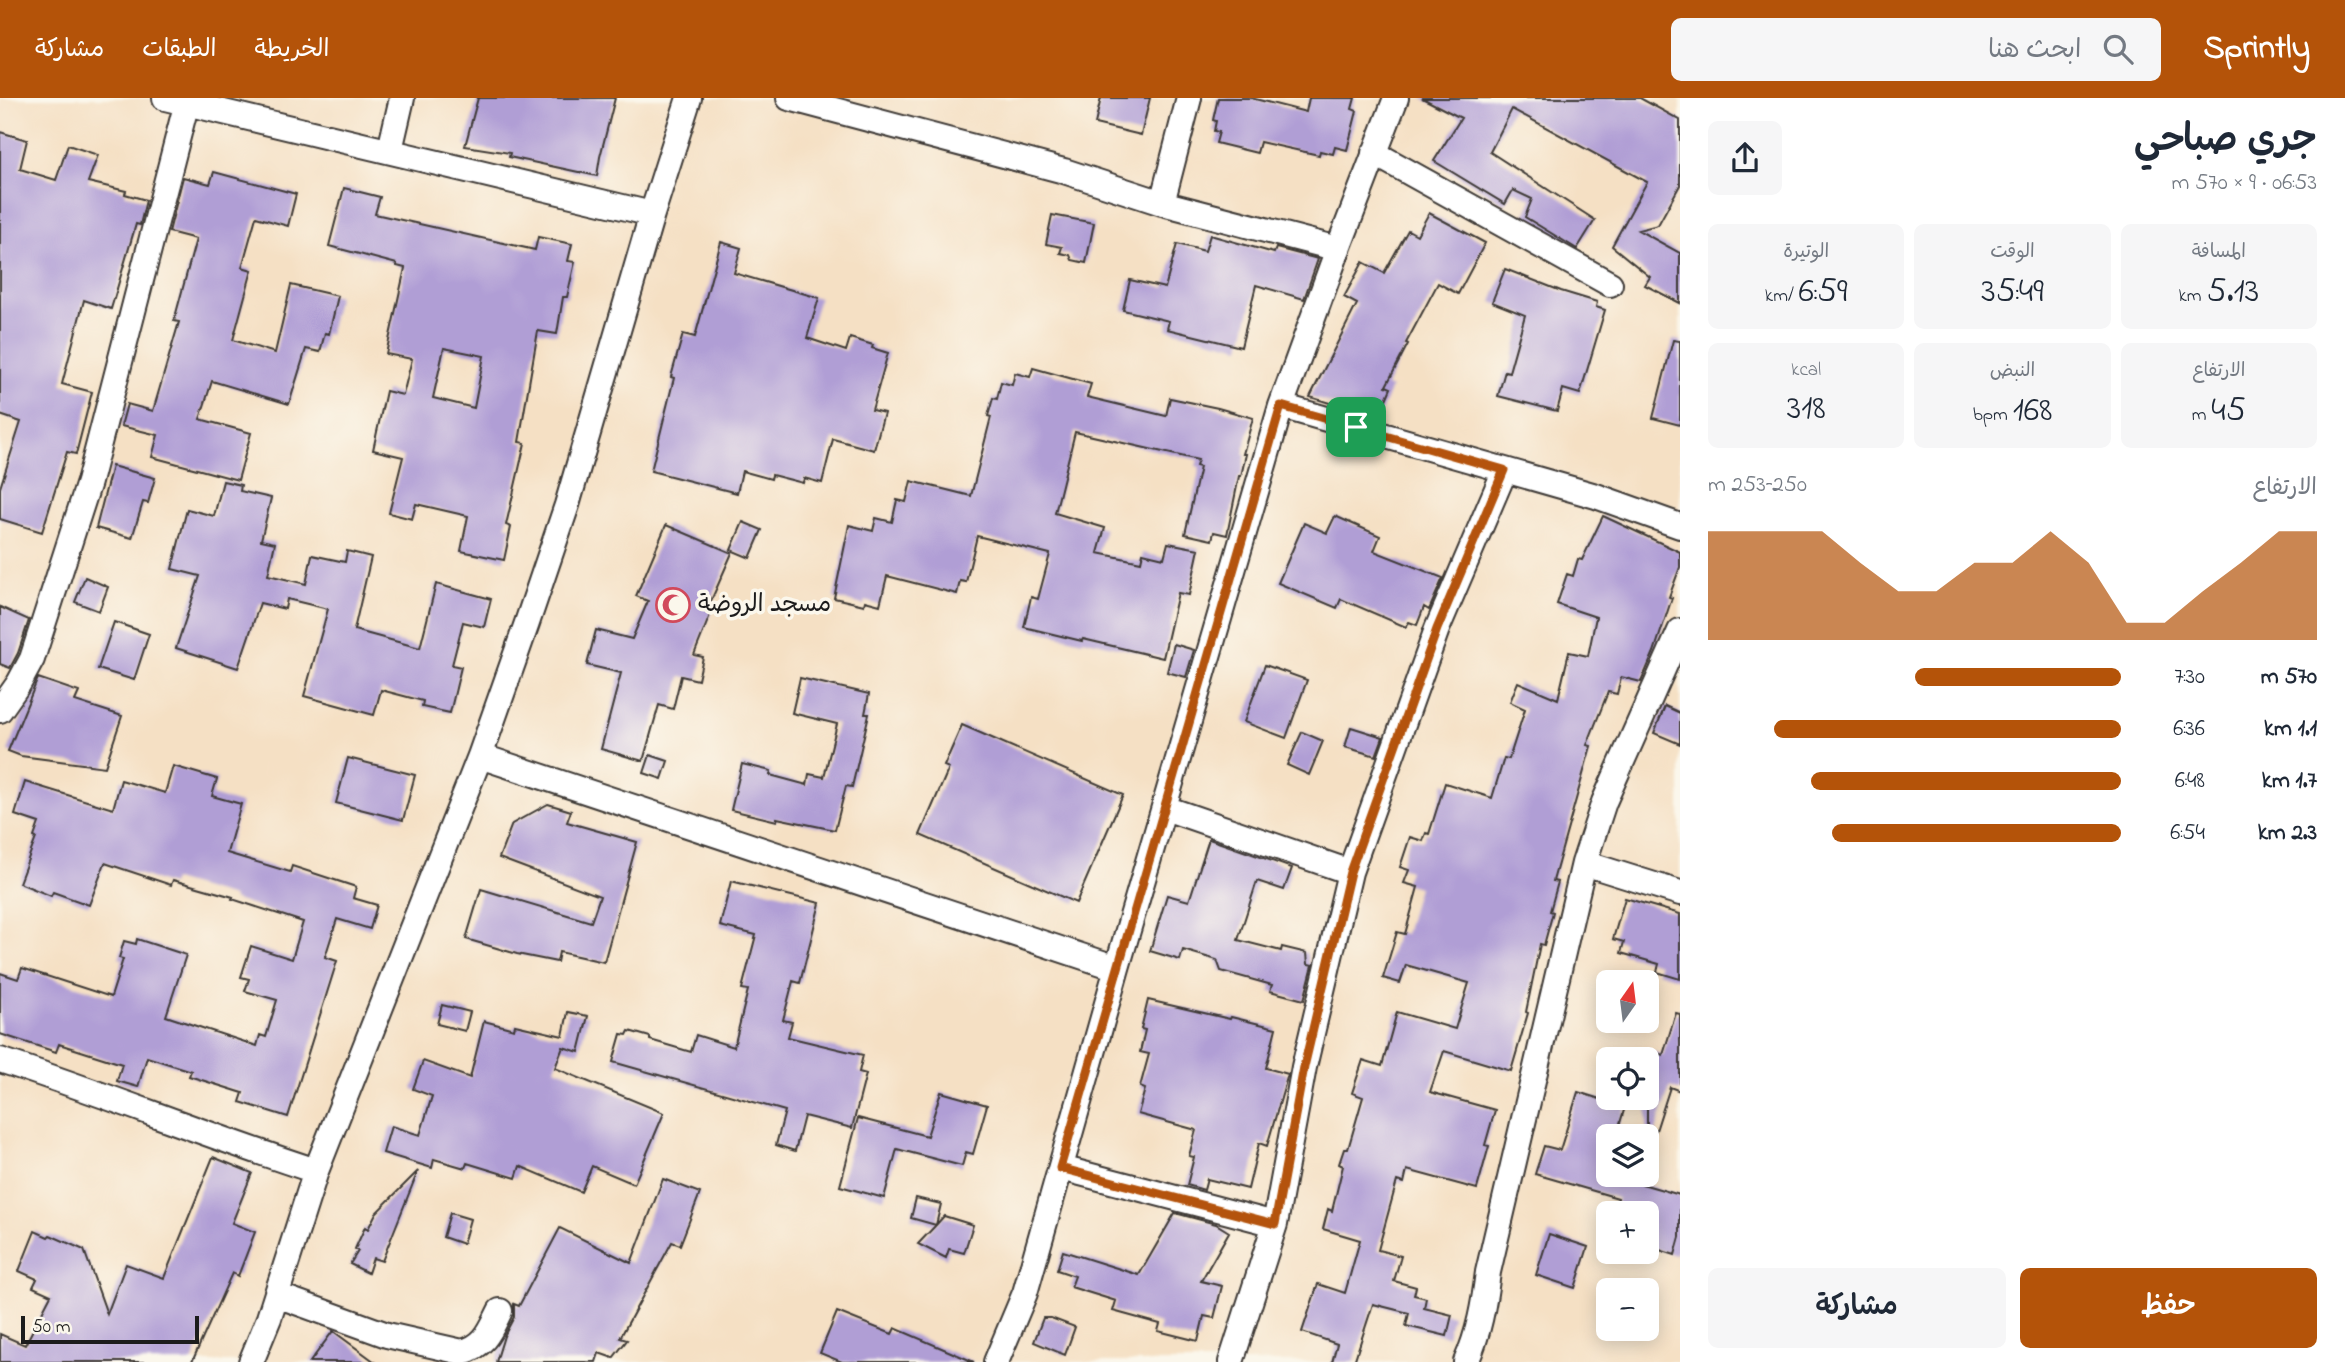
<!DOCTYPE html>
<html lang="ar">
<meta charset="utf-8">
<style>
body{margin:0;font-family:"Indie Flower","Playpen Sans Arabic",sans-serif;background:#f6f6f7;color:#1f2937;direction:rtl;height:100vh;display:flex;flex-direction:column;font-size:26px;white-space:nowrap}
*{box-sizing:border-box;margin:0}
p{font-size:23px;color:#747a83}
.icon{flex:none;width:38px;height:38px;fill:none;stroke:currentColor;stroke-width:2;stroke-linecap:round;stroke-linejoin:round}
.map{position:relative;flex:1;overflow:hidden;direction:ltr}
.sheet{display:flex;flex-direction:column;background:#fff;width:665px}
.sheet>*{flex:none}
.needle{width:46px;rotate:14deg}
.fabs{position:absolute;left:1596px;top:872px;display:grid;gap:14px}
.fabs a{display:grid;place-items:center;width:63px;height:63px;border-radius:10px;background:#fff;box-shadow:0 4px 18px #0003;font-size:35px}
.scale{position:absolute;left:21px;bottom:18px;width:178px;box-sizing:border-box;padding-left:7px;border:4px solid #1c1c1c;border-top:0;font-size:19px;line-height:24px;white-space:nowrap;color:#1c1c1c;-webkit-text-stroke:5px #fbf7ec;paint-order:stroke}
.pin{position:absolute;display:grid;place-items:center;width:60px;height:60px;color:#fff;margin:-30px;border-radius:14px;box-shadow:0 4px 10px #0006}
.round{display:grid;place-items:center;flex:none;width:74px;height:74px;border-radius:10px;background:#f6f6f7}
.head{display:flex;align-items:center;justify-content:space-between;height:119px;padding:0 28px}
h1{font-size:38px;font-weight:600;line-height:52px}
.stats{display:grid;grid-template-columns:repeat(3,1fr);gap:10px;height:119px;padding:7px 28px}
.stats div{display:grid;align-content:center;border-radius:10px;background:#f6f6f7;text-align:center}
.stats b{font-size:35px;font-weight:600}
.stats small{font-size:19px;font-weight:400}
.stats p{font-size:19px}
.chart{height:196px;padding:14px 28px}
.chart p{display:flex;justify-content:space-between}
.chart svg{width:100%;height:126px;margin-top:7px;fill:#b45309;opacity:.7}
.action{display:flex;gap:14px;margin-top:auto;padding:14px 28px}
.action a{flex:1;height:80px;border-radius:10px;background:#b45309;color:#fff;font-size:28px;font-weight:600;line-height:80px;text-align:center}
.action a+a{background:#f6f6f7;color:#1f2937}
ul{padding:0 28px;list-style:none;font-size:23px}
li{display:grid;grid-template-columns:112px 84px 1fr;align-items:center;height:52px}
li i{height:18px;border-radius:9px;background:#b45309}
header{display:flex;align-items:center;gap:42px;box-sizing:border-box;height:98px;padding:0 35px;background:#b45309;color:#fff}
header strong{font-size:33px}
nav{display:flex;gap:38px;margin-inline-start:auto;font-size:24px}
.search{width:490px;height:63px;background:#f6f6f7;display:flex;align-items:center;gap:18px;box-sizing:border-box;padding:0 24px;border-radius:10px;color:#747a83;font-size:26px}
main{display:flex;flex:1;min-height:0}
.map>svg:first-child{display:block}
.building{fill:#b09ed5;fill-rule:evenodd}
.lines{fill:none;stroke-linecap:round;stroke-linejoin:round}
.minor-casing{stroke:#3d3935;stroke-width:28}
.minor{stroke:#fff;stroke-width:24}
.route-casing{stroke:#fff;stroke-width:14}
.route{stroke:#b45309;stroke-width:9}
.labels{text-anchor:middle;dominant-baseline:central;stroke-width:7;stroke-linejoin:round;paint-order:stroke}
.poi-label{font-size:24px;fill:#1c1c1c;stroke:#fbf7ec;text-anchor:start}
</style>
<header>
<strong>Sprintly</strong>
<div class="search"><svg class="icon" aria-label="search" viewBox="0 0 24 24"><circle cx="10" cy="10" r="6"/><path d="M15 15l6 6"/></svg>ابحث هنا</div>
<nav><a>الخريطة</a><a>الطبقات</a><a>مشاركة</a></nav>
</header>
<main>
<section class="sheet">
<div class="head"><div><h1>جري صباحي</h1><p>06:53 · 9 × 570 m</p></div><a class="round"><svg class="icon" aria-label="share" viewBox="0 0 24 24"><path d="M12 15V3M7 8l5-5 5 5M5 13v7h14v-7"/></svg></a></div>
<div class="stats">
<div><p>المسافة</p><b>5.13<small> km</small></b></div>
<div><p>الوقت</p><b>35:49</b></div>
<div><p>الوتيرة</p><b>6:59<small> /km</small></b></div>
</div>
<div class="stats">
<div><p>الارتفاع</p><b>45<small> m</small></b></div>
<div><p>النبض</p><b>168<small> bpm</small></b></div>
<div><p>kcal</p><b>318</b></div>
</div>
<div class="chart"><p><span>الارتفاع</span>250–253 m</p>
<svg viewBox="0 0 160 44" preserveAspectRatio="none"><path d="M0 44V6L10 6L20 6L30 6L40 17L50 27L60 27L70 17L80 17L90 6L100 17L110 38L120 38L130 27L140 17L150 6L160 6V44z"/></svg>
</div>
<ul>
<li><b>570 m</b>7:30<i style="width:50%"></i></li>
<li><b>1.1 km</b>6:36<i style="width:84%"></i></li>
<li><b>1.7 km</b>6:48<i style="width:75%"></i></li>
<li><b>2.3 km</b>6:54<i style="width:70%"></i></li>
</ul>
<div class="action"><a>حفظ</a><a>مشاركة</a></div>
</section>
<div class="map">
<svg width="1680" height="1264" viewBox="0 0 1680 1264">
<rect width="100%" height="100%" fill="#fbf7ec"/>
<filter id="ink" filterUnits="userSpaceOnUse"><feTurbulence type="fractalNoise" baseFrequency=".0143" numOctaves="2"/><feDisplacementMap in="SourceGraphic" scale="14" xChannelSelector="R" yChannelSelector="G"/><feConvolveMatrix kernelMatrix="1 2 1 2 8 2 1 2 1" color-interpolation-filters="sRGB"/></filter>
<filter id="wash" filterUnits="userSpaceOnUse"><feTurbulence type="fractalNoise" baseFrequency=".00686" numOctaves="4" result="noise"/><feDisplacementMap in="SourceGraphic" scale="28" xChannelSelector="R" yChannelSelector="G"/><feGaussianBlur stdDeviation="1.57" result="paint"/><feColorMatrix in="noise" values="0 0 0 0 0 0 0 0 0 0 0 0 0 0 0 0 0 1.4 0 .05"/><feComposite in="paint" operator="in"/></filter>
<g filter="url(#wash)">
<rect width="100%" height="100%" fill="#f5e0c4"/>
<g id="blocks">
<path class="building" d="M 478,0 L 615,0 L 600,59 L 597,78 L 509,59 L 510,55 L 465,48 Z
M 1101,0 L 1150,0 L 1141,37 L 1095,26 Z
M 1218,0 L 1251,0 L 1306,14 L 1309,0 L 1355,0 L 1352,11 L 1357,13 L 1347,52 L 1335,49 L 1333,56 L 1320,53 L 1319,57 L 1260,44 L 1257,55 L 1216,45 L 1219,34 L 1214,33 L 1216,23 L 1213,22 Z
M 1422,0 L 1640,0 L 1680,22 L 1680,87 L 1658,127 L 1638,132 L 1680,155 L 1680,205 L 1645,187 L 1650,179 L 1612,148 L 1647,84 L 1512,11 L 1490,54 L 1595,122 L 1577,151 L 1525,119 L 1532,101 L 1513,92 L 1505,106 L 1434,63 L 1461,20 Z
M 0,34 L 27,42 L 20,71 L 56,82 L 68,47 L 98,57 L 88,84 L 126,93 L 125,96 L 146,102 L 140,127 L 136,126 L 111,211 L 84,202 L 62,286 L 92,294 L 76,356 L 67,354 L 42,434 L 0,421 L 0,390 L 21,324 L 0,317 Z
M 214,74 L 296,96 L 288,128 L 256,119 L 242,169 L 252,172 L 233,242 L 275,255 L 291,187 L 338,198 L 329,236 L 325,235 L 320,254 L 306,251 L 289,306 L 212,283 L 200,321 L 251,335 L 238,382 L 152,359 L 158,337 L 121,328 L 127,306 L 153,313 L 179,224 L 174,223 L 196,141 L 169,134 L 183,79 L 210,86 Z
M 344,90 L 380,99 L 375,116 L 535,152 L 538,139 L 572,146 L 568,163 L 575,164 L 567,199 L 563,199 L 557,236 L 538,233 L 519,344 L 525,345 L 506,427 L 511,429 L 504,462 L 461,453 L 468,418 L 416,406 L 412,421 L 389,415 L 403,359 L 373,352 L 386,293 L 403,297 L 412,261 L 386,256 L 405,170 L 397,168 L 397,166 L 329,148 ZM 444,250 L 484,258 L 474,310 L 433,300 Z
M 1429,115 L 1485,145 L 1458,196 L 1438,185 L 1406,245 L 1408,246 L 1386,288 L 1391,290 L 1378,320 L 1310,299 L 1357,206 L 1344,199 L 1363,164 L 1384,175 L 1408,132 L 1417,137 Z
M 1052,117 L 1094,125 L 1086,165 L 1072,162 L 1070,157 L 1060,155 L 1062,149 L 1046,146 Z
M 1210,137 L 1274,155 L 1276,150 L 1318,161 L 1304,201 L 1256,187 L 1241,249 L 1167,231 L 1169,223 L 1123,212 L 1130,182 L 1165,190 L 1177,146 L 1205,153 Z
M 721,144 L 741,150 L 734,175 L 819,200 L 807,240 L 846,253 L 850,240 L 873,247 L 872,250 L 888,255 L 872,312 L 884,315 L 874,352 L 833,341 L 822,385 L 804,380 L 803,385 L 772,377 L 771,381 L 742,373 L 737,395 L 651,373 L 674,280 L 671,279 L 683,236 L 695,239 Z
M 1505,171 L 1561,193 L 1597,204 L 1596,209 L 1605,212 L 1580,296 L 1563,291 L 1557,313 L 1498,298 L 1505,273 L 1509,274 L 1525,217 L 1492,204 Z
M 1673,242 L 1680,243 L 1680,327 L 1653,320 Z
M 1033,270 L 1091,286 L 1087,299 L 1166,318 L 1170,300 L 1218,310 L 1253,320 L 1243,356 L 1246,356 L 1241,378 L 1239,378 L 1227,437 L 1214,434 L 1212,442 L 1185,436 L 1200,369 L 1196,368 L 1198,362 L 1075,334 L 1055,415 L 1105,430 L 1098,455 L 1141,464 L 1143,455 L 1164,460 L 1168,445 L 1199,451 L 1189,497 L 1178,495 L 1163,560 L 1083,541 L 1082,543 L 1024,529 L 1031,499 L 1038,501 L 1050,456 L 977,438 L 966,484 L 960,483 L 957,496 L 887,478 L 880,507 L 865,503 L 864,507 L 834,500 L 849,427 L 873,433 L 876,420 L 892,424 L 897,402 L 906,404 L 911,383 L 971,398 L 991,319 L 988,318 L 993,300 L 997,301 L 1001,284 L 1012,287 L 1015,275 L 1030,279 Z
M 112,368 L 155,380 L 148,405 L 143,404 L 132,440 L 96,430 Z
M 223,383 L 241,387 L 240,393 L 271,400 L 261,442 L 275,445 L 268,477 L 306,486 L 312,457 L 345,464 L 347,453 L 371,459 L 354,532 L 420,550 L 436,486 L 491,501 L 484,529 L 463,524 L 452,567 L 461,569 L 450,615 L 422,609 L 423,603 L 381,592 L 374,617 L 304,598 L 328,511 L 287,501 L 285,511 L 260,505 L 238,570 L 176,550 L 200,478 L 172,471 L 187,411 L 214,418 Z
M 1335,418 L 1380,438 L 1374,453 L 1443,480 L 1429,512 L 1424,509 L 1417,527 L 1409,524 L 1406,529 L 1341,501 L 1337,510 L 1278,485 L 1304,425 L 1327,435 Z
M 1603,418 L 1680,454 L 1680,469 L 1669,499 L 1672,500 L 1654,554 L 1641,584 L 1621,579 L 1617,596 L 1608,594 L 1587,647 L 1591,648 L 1553,783 L 1558,784 L 1550,813 L 1553,814 L 1544,847 L 1540,846 L 1526,914 L 1528,915 L 1511,973 L 1444,953 L 1430,994 L 1495,1012 L 1485,1047 L 1489,1048 L 1477,1091 L 1407,1072 L 1404,1085 L 1397,1083 L 1378,1152 L 1401,1158 L 1394,1183 L 1416,1189 L 1414,1197 L 1426,1200 L 1424,1210 L 1452,1217 L 1447,1238 L 1406,1228 L 1409,1215 L 1373,1206 L 1354,1264 L 1332,1264 L 1337,1246 L 1302,1234 L 1318,1186 L 1345,1195 L 1360,1142 L 1323,1131 L 1328,1111 L 1332,1113 L 1343,1068 L 1339,1066 L 1344,1051 L 1348,1051 L 1363,999 L 1352,995 L 1363,962 L 1382,968 L 1397,914 L 1455,931 L 1469,885 L 1406,867 L 1400,885 L 1383,880 L 1397,834 L 1405,836 L 1418,789 L 1404,785 L 1409,772 L 1400,769 L 1410,739 L 1423,743 L 1426,735 L 1429,736 L 1445,685 L 1492,700 L 1504,660 L 1509,661 L 1525,611 L 1510,604 L 1518,584 L 1558,601 L 1569,554 L 1588,558 L 1596,519 L 1557,506 L 1567,476 L 1573,478 L 1578,461 L 1582,462 Z
M 743,424 L 762,432 L 750,460 L 731,452 Z
M 666,427 L 732,455 L 710,505 L 714,507 L 694,557 L 703,559 L 698,582 L 681,578 L 673,611 L 659,607 L 643,663 L 601,651 L 621,575 L 587,567 L 596,532 L 632,541 L 648,503 L 636,498 Z
M 85,479 L 108,489 L 99,513 L 75,504 Z
M 0,509 L 29,522 L 18,555 L 10,570 L 0,566 Z
M 114,524 L 149,536 L 134,582 L 98,571 Z
M 1174,546 L 1194,552 L 1186,579 L 1167,574 Z
M 1265,567 L 1307,582 L 1286,640 L 1244,624 Z
M 38,580 L 79,594 L 75,603 L 122,618 L 105,669 L 21,658 L 8,653 Z
M 800,580 L 869,596 L 865,616 L 869,616 L 852,689 L 846,688 L 835,732 L 777,720 L 777,723 L 731,712 L 742,666 L 771,673 L 770,677 L 807,687 L 809,676 L 824,679 L 837,626 L 792,615 Z
M 1665,608 L 1680,615 L 1680,646 L 1654,635 Z
M 962,627 L 1123,697 L 1076,805 L 920,737 L 949,670 L 944,668 Z
M 1351,629 L 1383,639 L 1376,658 L 1345,649 Z
M 1302,634 L 1323,643 L 1309,677 L 1287,667 Z
M 650,657 L 668,663 L 662,681 L 644,675 Z
M 348,660 L 415,677 L 403,722 L 336,705 Z
M 173,668 L 217,681 L 212,698 L 241,706 L 227,755 L 290,774 L 292,768 L 356,789 L 353,800 L 377,807 L 370,831 L 337,821 L 325,859 L 337,863 L 288,1019 L 240,1004 L 243,995 L 189,978 L 191,973 L 147,959 L 138,989 L 117,983 L 122,966 L 59,946 L 56,954 L 0,936 L 0,875 L 18,881 L 22,870 L 111,899 L 123,861 L 119,860 L 124,843 L 136,846 L 137,841 L 186,857 L 166,918 L 257,948 L 260,937 L 266,939 L 277,902 L 245,893 L 249,881 L 241,879 L 251,848 L 292,861 L 303,824 L 232,801 L 233,799 L 173,782 L 171,787 L 105,765 L 89,807 L 53,794 L 51,798 L 19,785 L 36,740 L 34,739 L 39,725 L 15,717 L 25,684 L 113,711 L 121,682 L 165,695 Z
M 548,706 L 571,713 L 567,724 L 637,744 L 604,864 L 559,854 L 557,864 L 517,856 L 466,841 L 481,791 L 591,824 L 600,798 L 499,760 L 512,726 Z
M 1209,741 L 1292,770 L 1284,792 L 1257,783 L 1238,842 L 1281,853 L 1282,849 L 1307,855 L 1308,866 L 1313,867 L 1304,902 L 1270,893 L 1272,887 L 1221,873 L 1217,862 L 1183,852 L 1180,862 L 1150,853 L 1167,797 L 1189,803 Z
M 731,783 L 820,805 L 800,885 L 793,883 L 783,922 L 792,924 L 788,939 L 863,957 L 859,974 L 866,976 L 852,1030 L 804,1018 L 795,1053 L 776,1047 L 785,1013 L 613,964 L 621,936 L 627,937 L 629,933 L 650,939 L 650,942 L 691,954 L 696,937 L 734,949 L 748,892 L 742,891 L 756,837 L 720,828 Z
M 1625,800 L 1680,816 L 1680,881 L 1657,874 L 1659,866 L 1621,855 L 1624,844 L 1613,841 Z
M 1148,902 L 1230,921 L 1231,919 L 1276,930 L 1266,970 L 1288,976 L 1267,1048 L 1259,1045 L 1248,1091 L 1207,1081 L 1204,1092 L 1187,1087 L 1194,1059 L 1189,1058 L 1196,1032 L 1138,1016 L 1145,991 L 1140,989 L 1149,956 L 1140,954 L 1145,932 L 1141,931 Z
M 442,907 L 470,914 L 465,933 L 437,926 Z
M 568,914 L 588,918 L 579,954 L 563,949 L 555,970 L 664,1015 L 634,1086 L 592,1068 L 581,1094 L 520,1068 L 516,1080 L 467,1065 L 465,1070 L 434,1061 L 432,1070 L 383,1055 L 391,1028 L 420,1037 L 432,998 L 413,991 L 423,963 L 470,980 L 484,923 L 514,931 L 515,927 L 563,938 Z
M 1676,915 L 1680,916 L 1680,993 L 1670,989 L 1651,1048 L 1647,1048 L 1647,965 L 1651,953 L 1663,957 Z
M 941,994 L 987,1007 L 973,1056 L 966,1054 L 962,1068 L 897,1051 L 884,1100 L 840,1088 L 858,1020 L 927,1038 Z
M 1578,994 L 1625,1009 L 1616,1038 L 1608,1038 L 1608,1064 L 1605,1074 L 1608,1076 L 1680,1097 L 1680,1139 L 1675,1157 L 1647,1148 L 1647,1115 L 1614,1115 L 1618,1100 L 1535,1076 L 1544,1048 L 1560,1052 Z
M 213,1059 L 252,1075 L 232,1125 L 255,1134 L 238,1178 L 232,1175 L 192,1264 L 0,1264 L 0,1236 L 25,1247 L 51,1197 L 33,1189 L 37,1181 L 19,1173 L 35,1133 L 48,1139 L 50,1137 L 84,1152 L 107,1216 L 126,1166 L 164,1180 Z
M 418,1073 L 382,1163 L 373,1160 L 368,1175 L 350,1166 L 358,1153 L 355,1151 L 365,1129 L 368,1131 L 376,1115 Z
M 663,1081 L 700,1095 L 680,1147 L 672,1144 L 620,1240 L 627,1242 L 613,1260 L 599,1255 L 596,1264 L 496,1264 L 504,1238 L 514,1219 L 514,1206 L 519,1208 L 560,1130 L 631,1165 Z
M 916,1100 L 941,1106 L 936,1127 L 944,1118 L 973,1127 L 964,1155 L 949,1151 L 946,1160 L 918,1146 L 936,1127 L 911,1120 Z
M 450,1115 L 470,1121 L 463,1146 L 443,1139 Z
M 1175,1115 L 1216,1126 L 1229,1134 L 1201,1183 L 1222,1188 L 1214,1220 L 1204,1218 L 1198,1243 L 1158,1233 L 1160,1226 L 1113,1213 L 1116,1203 L 1071,1189 L 1075,1178 L 1057,1172 L 1063,1153 L 1139,1177 Z
M 1549,1136 L 1588,1149 L 1575,1190 L 1536,1177 Z
M 837,1214 L 892,1236 L 895,1230 L 974,1264 L 842,1264 L 820,1255 Z
M 1043,1220 L 1051,1220 L 1075,1229 L 1065,1257 L 1034,1244 Z
M 333,1233 L 375,1264 L 310,1264 Z"/>
</g>
</g>
<g filter="url(#ink)">
<use href="#blocks" fill-opacity="0" stroke="#3d3935" stroke-width="2"/>
<g class="lines">
<g class="minor-casing">
<path id="minor" d="M 165,0 L 652,116
M 789,0 L 1064,73 L 1162,105 L 1338,151
M 390,52 L 402,0
M 1374,55 L 1610,186
M 1162,105 L 1189,0
M 1281,308 L 1596,398 L 1680,428
M 0,612 L 19,585 L 32,561 L 89,384 L 188,0
M 480,658 L 1117,870
M 1165,710 L 1350,774
M 1584,765 L 1680,795
M 0,962 C 106,996 210,1039 316,1073
M 1061,1070 L 1275,1126
M 277,1197 L 387,1237 L 462,1254 C 485,1248 490,1233 500,1213
M 251,1264 L 269,1220 L 316,1073 L 480,658 L 527,525 L 567,407 L 652,116 L 689,0
M 996,1264 L 1025,1195 L 1117,870 L 1281,308 L 1338,151 L 1396,0
M 1231,1264 L 1275,1126 L 1304,969 L 1350,774 L 1437,531 L 1505,372
M 1466,1264 C 1479,1235 1484,1206 1488,1174 L 1584,765 L 1604,704 L 1680,533"/>
</g>
<use href="#minor" class="minor"/>
</g>
</g>
<g class="lines" filter="url(#ink)">
<g class="route-casing">
<path id="route" d="M 1281,308 L 1504,372 L 1437,531 L 1350,774 L 1304,969 L 1275,1126 L 1060,1070 Z"/>
</g>
<use href="#route" class="route"/>
</g>
<defs>
<g id="mosque-ring" transform="scale(1.75)"><circle r="9.5" fill="#fbf7ec" stroke="#d1495b" stroke-width="1.5"/><path d="M3.5-4.9A6 6 0 1 0 3.5 4.9A5 5 0 1 1 3.5-4.9Z" fill="#d1495b"/></g>
</defs>
<g fill-rule="evenodd">
<use href="#mosque-ring" x="673" y="507"/>
</g>
<g class="labels">
<g class="poi-label">
<text x="698" y="507">مسجد الروضة</text>
</g>
</g>
</svg>
<div class="fabs">
<a><svg class="needle" viewBox="-14 -14 28 28"><path d="M0-13l5 13h-10z" fill="#e53935"/><path d="M0 13l5-13h-10z" fill="#747a83"/></svg></a>
<a><svg class="icon" aria-label="locate" viewBox="0 0 24 24"><circle cx="12" cy="12" r="6"/><path d="M12 2v4M12 18v4M2 12h4M18 12h4"/></svg></a>
<a><svg class="icon" aria-label="layers" viewBox="0 0 24 24"><path d="M12 4l9 5-9 5-9-5zM3 14l9 5 9-5"/></svg></a>
<a>+</a>
<a>−</a>
</div>
<div class="scale">50 m</div>
<div class="pin" style="left:1356px;top:329px;background:#1e9e55"><svg class="icon" aria-label="arrive" viewBox="0 0 24 24"><path d="M6 21V4h12l-3 4 3 4H6"/></svg></div>
</div>
</main>
